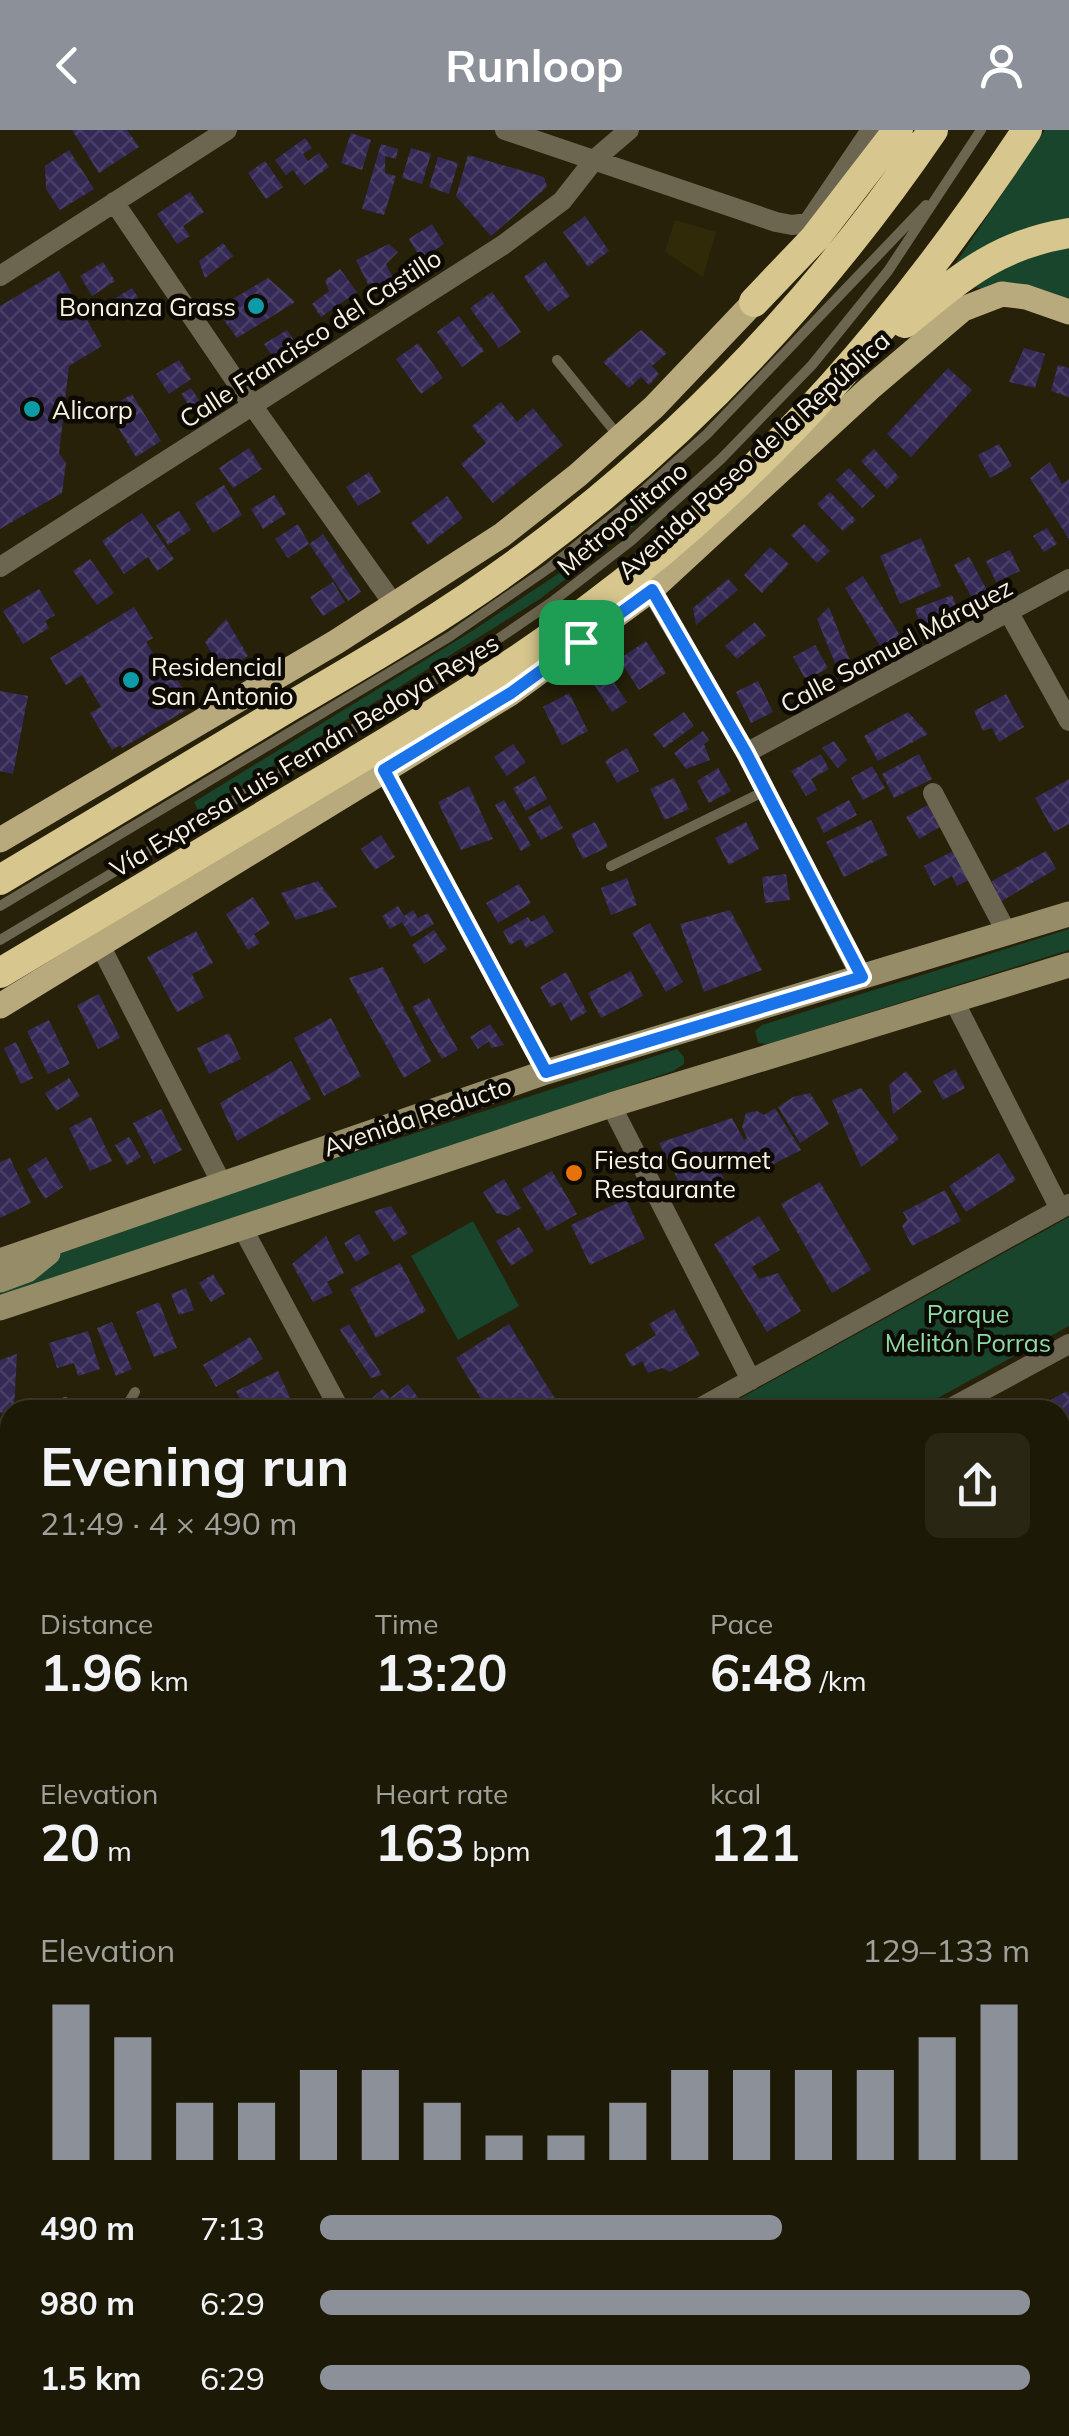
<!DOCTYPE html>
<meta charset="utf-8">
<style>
body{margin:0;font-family:Mulish,sans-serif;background:#292614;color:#f1f3f6;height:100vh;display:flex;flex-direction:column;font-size:38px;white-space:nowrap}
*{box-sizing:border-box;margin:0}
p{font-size:32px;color:#a0a09b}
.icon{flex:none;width:55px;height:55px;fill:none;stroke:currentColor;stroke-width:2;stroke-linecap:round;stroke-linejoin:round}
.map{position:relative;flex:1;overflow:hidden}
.details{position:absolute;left:0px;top:1270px;width:1070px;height:1038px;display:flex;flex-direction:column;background:#1c1906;border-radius:30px 30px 0 0;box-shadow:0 2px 8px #0004,0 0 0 2px #3a3828}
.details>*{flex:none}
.pin{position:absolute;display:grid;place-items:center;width:85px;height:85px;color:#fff;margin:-42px;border-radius:20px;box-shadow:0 5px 15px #0006}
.round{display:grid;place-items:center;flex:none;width:105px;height:105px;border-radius:15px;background:#292614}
.head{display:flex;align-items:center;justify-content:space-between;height:170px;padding:0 40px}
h1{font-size:55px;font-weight:700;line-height:75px}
.figures{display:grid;grid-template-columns:repeat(3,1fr);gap:15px;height:170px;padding:10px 40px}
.figures div{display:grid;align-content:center}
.figures b{font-size:50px;font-weight:700}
.figures small{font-size:28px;font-weight:400}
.figures p{font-size:28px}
.chart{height:280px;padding:20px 40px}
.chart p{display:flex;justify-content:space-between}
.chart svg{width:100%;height:180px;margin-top:10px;stroke:#8c9099;stroke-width:6}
ul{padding:0 40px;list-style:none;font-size:32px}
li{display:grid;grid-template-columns:160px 120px 1fr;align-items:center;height:75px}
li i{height:25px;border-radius:12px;background:#8c9099}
header{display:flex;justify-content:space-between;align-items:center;height:130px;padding:0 40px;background:#8c9099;color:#fff;font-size:45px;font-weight:700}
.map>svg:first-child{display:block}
.built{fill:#312a09}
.green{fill:#18452b}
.building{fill:url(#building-cross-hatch)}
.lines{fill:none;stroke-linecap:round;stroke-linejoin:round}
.lane{stroke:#6c654f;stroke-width:10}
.street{stroke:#6c654f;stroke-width:20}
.secondary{stroke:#978c68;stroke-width:25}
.primary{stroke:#b8aa7c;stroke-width:25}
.highway{stroke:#d7c68d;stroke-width:30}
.route-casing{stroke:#fff;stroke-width:20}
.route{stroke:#1a73e8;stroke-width:12}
.culture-dot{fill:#0f9aa8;stroke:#0d0a03;stroke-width:4}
.food-dot{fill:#e8710a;stroke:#0d0a03;stroke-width:4}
.labels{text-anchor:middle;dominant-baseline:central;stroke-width:9;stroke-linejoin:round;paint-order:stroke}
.poi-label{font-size:25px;fill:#f7f3e4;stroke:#0d0a03;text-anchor:start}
.street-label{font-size:25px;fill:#f7f3e4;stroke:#0d0a03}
.park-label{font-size:25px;fill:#8cdba7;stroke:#0d0a03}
</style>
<header><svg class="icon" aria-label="back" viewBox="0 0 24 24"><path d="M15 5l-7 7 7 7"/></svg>Runloop<svg class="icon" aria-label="person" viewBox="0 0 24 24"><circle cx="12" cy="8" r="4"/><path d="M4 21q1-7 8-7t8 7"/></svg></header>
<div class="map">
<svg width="1069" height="2306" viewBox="0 0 1069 2306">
<defs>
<pattern id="building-cross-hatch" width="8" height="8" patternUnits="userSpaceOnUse" patternTransform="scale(2.5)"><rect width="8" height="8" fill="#352a56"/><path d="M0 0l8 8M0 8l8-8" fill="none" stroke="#493f66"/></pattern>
</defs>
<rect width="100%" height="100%" fill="#262108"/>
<path class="built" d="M 675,90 L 716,102 L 703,147 L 665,122 Z"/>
<path class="green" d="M 1045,0 L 1069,0 L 1069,95 L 1033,103 L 956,133 Z
M 1069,118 L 1069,191 L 973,156 L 1009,131 Z
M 647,370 L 653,381 L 540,469 L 199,682 L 194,672 L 472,501 L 582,428 Z
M 1069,799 L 1069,820 L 768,914 L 758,913 L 755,901 L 762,895 Z
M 677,919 L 684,927 L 684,934 L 673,941 L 0,1167 L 0,1159 L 61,1117 Z
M 1069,1087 L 1069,1196 L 916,1280 L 719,1280 Z
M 473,1091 L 519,1176 L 458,1210 L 411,1126 Z
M 0,1473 L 10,1474 L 10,1550 L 5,1607 L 0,1606 Z"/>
<path class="building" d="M 72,0 L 127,0 L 139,17 L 99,43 Z
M 351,3 L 371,10 L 362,40 L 341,33 Z
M 305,8 L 312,18 L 303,24 L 308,31 L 319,23 L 329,37 L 304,55 L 293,40 L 286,45 L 275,30 Z
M 381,14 L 398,19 L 396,29 L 385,26 L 385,43 L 396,46 L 384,85 L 362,79 Z
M 411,18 L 431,24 L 422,54 L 402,48 Z
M 69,20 L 94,59 L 60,80 L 46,59 L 45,36 Z
M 468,25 L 544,47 L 547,57 L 491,106 L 456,66 Z
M 438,27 L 458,33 L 449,64 L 429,57 Z
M 265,31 L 283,57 L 266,69 L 248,43 Z
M 190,62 L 204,82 L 183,96 L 190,106 L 177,114 L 157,84 Z
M 585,86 L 609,121 L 588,137 L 563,102 Z
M 432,94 L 444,114 L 421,129 L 409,109 Z
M 223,113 L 233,126 L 205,148 L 199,131 Z
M 389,114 L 398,122 L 386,134 L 396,153 L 373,164 L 356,130 Z
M 545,131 L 570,166 L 548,182 L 524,147 Z
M 103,132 L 115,151 L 92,166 L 80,146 Z
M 340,139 L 357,162 L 321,187 L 312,174 L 329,161 L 325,150 Z
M 59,141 L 102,216 L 69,236 L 59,323 L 66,333 L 62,363 L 0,399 L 0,176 Z
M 268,148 L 295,172 L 237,208 L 216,179 Z
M 132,158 L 144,177 L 121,191 L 109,172 Z
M 492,162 L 521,202 L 499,218 L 470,178 Z
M 459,186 L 484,221 L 462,237 L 437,202 Z
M 287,200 L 295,212 L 272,226 L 264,214 Z
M 641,200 L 667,223 L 652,236 L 659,244 L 649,255 L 641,247 L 629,258 L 603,232 Z
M 418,213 L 443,248 L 421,264 L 396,229 Z
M 1024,218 L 1045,224 L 1035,258 L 1009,252 Z
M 179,230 L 191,249 L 169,264 L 156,244 Z
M 1058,235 L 1069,238 L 1069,267 L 1051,261 Z
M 948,238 L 972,260 L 911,327 L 887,304 Z
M 191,258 L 204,277 L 194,283 L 181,264 Z
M 132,264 L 161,311 L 136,327 L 107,279 Z
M 501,272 L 517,292 L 533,278 L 563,315 L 493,373 L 461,334 L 486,313 L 472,296 Z
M 999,314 L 1012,336 L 990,348 L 978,325 Z
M 249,318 L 262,339 L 233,358 L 219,338 Z
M 874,319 L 899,347 L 887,359 L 861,331 Z
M 1050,332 L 1062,354 L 1069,349 L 1069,409 L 1030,348 Z
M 849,338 L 875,366 L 862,378 L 836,350 Z
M 369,342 L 381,362 L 358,376 L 346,357 Z
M 224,355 L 242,385 L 213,403 L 195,373 Z
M 830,362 L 856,390 L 843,401 L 817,374 Z
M 274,365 L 286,384 L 263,399 L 251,379 Z
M 447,366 L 463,388 L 428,415 L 411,393 Z
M 179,381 L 191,400 L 168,415 L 156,395 Z
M 142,383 L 174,429 L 157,441 L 148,427 L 124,444 L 102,411 Z
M 298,394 L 309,414 L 288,428 L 275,409 Z
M 804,394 L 830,421 L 817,433 L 791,405 Z
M 1047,398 L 1057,414 L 1044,422 L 1033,406 Z
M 323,404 L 361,462 L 348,471 L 309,414 Z
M 921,408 L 941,456 L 900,474 L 880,426 Z
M 770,417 L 789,434 L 762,463 L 744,445 Z
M 1010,420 L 1020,441 L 996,452 L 986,431 Z
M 969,427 L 987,460 L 972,468 L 954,435 Z
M 90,429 L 114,463 L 97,475 L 73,441 Z
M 863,446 L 901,507 L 882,519 L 845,458 Z
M 728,449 L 738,460 L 696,495 L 693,478 Z
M 333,452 L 345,472 L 323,486 L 310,467 Z
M 39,459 L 55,485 L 45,491 L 49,498 L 23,514 L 3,481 Z
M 952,465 L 958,480 L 921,497 L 915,479 Z
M 134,477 L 153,508 L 146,512 L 162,538 L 168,534 L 193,576 L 122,618 L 120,615 L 112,620 L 90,583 L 101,577 L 82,545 L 66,555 L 50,528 Z
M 829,477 L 851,533 L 837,538 L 817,489 Z
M 226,489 L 248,526 L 222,541 L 205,512 Z
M 755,492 L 766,506 L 737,529 L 725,516 Z
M 646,511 L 666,543 L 639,560 L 619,529 Z
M 815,515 L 828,538 L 806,550 L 793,527 Z
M 606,541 L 627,572 L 612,582 L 591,550 Z
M 758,551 L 773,582 L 751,593 L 736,562 Z
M 0,561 L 28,566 L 13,644 L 0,641 Z
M 569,563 L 588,601 L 562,615 L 543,577 Z
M 1006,564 L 1024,597 L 999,612 L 992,598 L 983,601 L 974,581 Z
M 684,582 L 694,596 L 664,618 L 653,604 Z
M 908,582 L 928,604 L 878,631 L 864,606 Z
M 703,601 L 709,610 L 704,614 L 710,630 L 686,639 L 674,623 Z
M 834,611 L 847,630 L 838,638 L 822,618 Z
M 513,614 L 526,632 L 507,646 L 494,627 Z
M 627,618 L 639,641 L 617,653 L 605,631 Z
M 821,624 L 829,639 L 811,649 L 817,660 L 806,666 L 791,641 Z
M 919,624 L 932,649 L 894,668 L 882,644 Z
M 872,636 L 885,658 L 863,670 L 851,648 Z
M 718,638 L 731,661 L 709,673 L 697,651 Z
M 535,646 L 547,669 L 526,681 L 513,658 Z
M 674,648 L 689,679 L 665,690 L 650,659 Z
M 1069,649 L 1069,694 L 1054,702 L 1035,668 Z
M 469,656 L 493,709 L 461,720 L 438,672 Z
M 504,670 L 531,715 L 521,721 L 495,675 Z
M 849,670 L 857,685 L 824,703 L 816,688 Z
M 550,675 L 563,698 L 541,710 L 528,687 Z
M 928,675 L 940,697 L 919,709 L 906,687 Z
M 871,690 L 888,725 L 844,747 L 826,712 Z
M 595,692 L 608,717 L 583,729 L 571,704 Z
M 746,692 L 759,719 L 729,735 L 715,708 Z
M 381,705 L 395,727 L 375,740 L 361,719 Z
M 955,720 L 971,749 L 957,756 L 952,746 L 934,756 L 924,736 Z
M 1046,721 L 1056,739 L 1000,772 L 992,751 Z
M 786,744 L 790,770 L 765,773 L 762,747 Z
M 627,748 L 637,775 L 611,785 L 601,758 Z
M 318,751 L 337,777 L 296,790 L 281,763 Z
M 519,754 L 531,773 L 498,793 L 486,773 Z
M 253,767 L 270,794 L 254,804 L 260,813 L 248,820 L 226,784 Z
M 398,776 L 404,786 L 413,780 L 418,788 L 428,783 L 434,794 L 411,807 L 402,792 L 390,799 L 382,786 Z
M 730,780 L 762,840 L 704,862 L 680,794 Z
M 544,785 L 554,802 L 526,818 L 521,809 L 510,815 L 503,801 L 528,787 L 531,792 Z
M 650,793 L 683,852 L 666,862 L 632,803 Z
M 434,800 L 447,819 L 424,834 L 412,815 Z
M 196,801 L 213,833 L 192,844 L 204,868 L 177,882 L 147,827 Z
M 383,837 L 431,931 L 404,948 L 349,848 Z
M 631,841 L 643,866 L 601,888 L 588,863 Z
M 566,842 L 587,882 L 571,891 L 561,872 L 551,877 L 540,857 Z
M 99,864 L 120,908 L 98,919 L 77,875 Z
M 429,868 L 458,920 L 442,929 L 412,877 Z
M 331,888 L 361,946 L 324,966 L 294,908 Z
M 49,890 L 70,934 L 48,944 L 27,901 Z
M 490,894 L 504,915 L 491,918 L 489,911 L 478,919 L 470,907 Z
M 229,903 L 241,929 L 209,944 L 197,918 Z
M 16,912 L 33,948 L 21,954 L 4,918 Z
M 291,931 L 311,969 L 237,1011 L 220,973 Z
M 955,939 L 965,958 L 943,970 L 933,951 Z
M 906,941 L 922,962 L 893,984 L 889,955 Z
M 69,948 L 80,966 L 56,981 L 45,963 Z
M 861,958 L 899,1009 L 861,1037 L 832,970 Z
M 810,963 L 829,994 L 800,1013 L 778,977 L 793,967 Z
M 775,978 L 801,1020 L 760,1041 L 755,1031 L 738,1040 L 732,1028 L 717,1035 L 724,1048 L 687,1068 L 659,1013 L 732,988 L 744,1010 L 747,1008 L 742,997 L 746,983 L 757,981 L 764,985 Z
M 161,979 L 182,1020 L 154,1034 L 133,993 Z
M 91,987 L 112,1031 L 90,1041 L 69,998 Z
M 129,1007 L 141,1027 L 127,1035 L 115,1015 Z
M 999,1023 L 1016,1050 L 966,1082 L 949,1056 Z
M 46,1027 L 63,1057 L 45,1069 L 27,1039 Z
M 10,1028 L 31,1073 L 0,1088 L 0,1032 Z
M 552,1041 L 577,1084 L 547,1101 L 522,1059 Z
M 504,1049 L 521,1078 L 508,1086 L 496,1083 L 483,1062 Z
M 820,1052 L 871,1140 L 832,1163 L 781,1074 Z
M 945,1060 L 961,1091 L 912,1116 L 902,1096 L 907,1090 L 903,1082 Z
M 626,1069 L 645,1109 L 590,1135 L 571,1095 Z
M 391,1076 L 408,1103 L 394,1112 L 374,1081 Z
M 759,1086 L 780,1120 L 752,1137 L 759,1149 L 778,1143 L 801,1181 L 767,1202 L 714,1114 Z
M 519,1097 L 534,1121 L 511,1136 L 496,1111 Z
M 359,1104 L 370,1123 L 356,1132 L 344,1113 Z
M 326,1106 L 344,1143 L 327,1152 L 333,1163 L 313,1172 L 292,1134 Z
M 400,1133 L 426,1181 L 376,1208 L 350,1159 Z
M 213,1144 L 225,1164 L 211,1172 L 199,1153 Z
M 186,1158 L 194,1180 L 179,1185 L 171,1164 Z
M 159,1172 L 177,1218 L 154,1227 L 136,1182 Z
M 674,1179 L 700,1225 L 670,1242 L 662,1238 L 648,1243 L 642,1231 L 632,1237 L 625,1224 L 656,1205 L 649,1194 Z
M 112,1192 L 132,1239 L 116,1246 L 97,1198 Z
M 349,1194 L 382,1245 L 371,1248 L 340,1200 Z
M 509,1194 L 562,1280 L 488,1280 L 456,1228 Z
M 88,1201 L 100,1239 L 78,1246 L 74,1233 L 57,1238 L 49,1213 Z
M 250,1207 L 263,1229 L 216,1257 L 203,1235 Z
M 17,1224 L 14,1280 L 0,1283 L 0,1230 Z
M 278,1241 L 293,1274 L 279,1280 L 245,1280 L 236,1261 Z
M 408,1254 L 423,1274 L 415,1280 L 373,1280 L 367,1272 L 383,1259 L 390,1268 Z
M 1067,1261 L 1069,1265 L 1069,1322 L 1060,1304 L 1060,1280 L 1048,1280 L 1045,1273 Z
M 0,1415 L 10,1421 L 10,1458 L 0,1452 Z
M 1060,1622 L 1069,1626 L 1069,1676 L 1060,1672 Z
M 1069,1781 L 1069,1832 L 1060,1842 L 1060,1790 Z
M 4,2013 L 10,2050 L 0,2052 L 0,2014 Z
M 1069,2147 L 1069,2179 L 1060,2181 L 1060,2148 Z
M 1069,2235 L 1069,2281 L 1068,2281 L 1060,2238 Z
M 1067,2280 L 1069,2299 L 1032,2303 L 1032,2298 L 1060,2298 L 1060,2281 Z
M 97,2298 L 132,2298 L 148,2300 L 147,2306 L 96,2306 Z
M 699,2298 L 715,2298 L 717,2306 L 667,2306 Z
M 768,2298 L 802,2298 L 801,2306 L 767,2306 Z
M 914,2298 L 948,2298 L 950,2306 L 916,2306 Z"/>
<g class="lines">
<path class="lane" d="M 557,230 L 620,308
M 611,736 L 765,661
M 0,776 L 449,507 L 549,438 L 623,379 L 707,304 L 926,75
M 0,810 L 457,537 L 552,472 L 632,410 L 721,329 L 812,235 L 888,141 L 981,0
M 60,1280 L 65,1272
M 124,1280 L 135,1262
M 0,1347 L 10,1327"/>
<path class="street" d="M 505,0 L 776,92 L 792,95 L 808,93
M 114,72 L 252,275 L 395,476
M 808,93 L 871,0
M 0,146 L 227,0
M 0,437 L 503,115 L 562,71 L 595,29 L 629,0
M 651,460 L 746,623 L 861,847
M 1009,483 L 1069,591
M 746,623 L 1069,449
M 384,640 L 546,942
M 933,663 L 1007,803
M 100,815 L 221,1052
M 953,869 L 1060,1079
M 611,975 L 751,1250
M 242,1097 L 340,1280
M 696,1280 L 1069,1074
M 947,1280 L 1069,1214
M 1060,1585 L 1069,1590
M 0,1753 L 10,1695
M 1060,1873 L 1069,1865
M 0,1935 L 10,1933
M 1060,2211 L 1069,2209
M 166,2306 L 168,2298
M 491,2306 L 544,2298
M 833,2306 L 835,2298"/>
<path class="secondary" d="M 0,1131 L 546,942 L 1069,784
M 0,1150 L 27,1140 L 48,1123
M 0,1178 L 611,975 L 1069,835
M 0,1350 L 10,1356
M 1060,1533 L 1069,1528
M 1060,1985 L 1069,1990
M 0,2108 L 10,2103"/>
<path class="primary" d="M 0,710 L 336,512 L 502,405 L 578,345 L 654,277 L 754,172
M 0,876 L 511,563 L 651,460 L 870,258 L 963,179 L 1002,164 L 1026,167 L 1069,182"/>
<path class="highway" d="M 754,172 L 815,108 L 898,0
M 905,193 C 960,148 996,115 1069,103
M 0,750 C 97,691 195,634 292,575 C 373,528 453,481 528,425 C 688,306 821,164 933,0
M 0,843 C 104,781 208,719 312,657 C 409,599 507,542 597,473 C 772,341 907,182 1027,0"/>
</g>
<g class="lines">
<g class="route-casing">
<path id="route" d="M 652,460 L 746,623 L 862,847 L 546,942 L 384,640 L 511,563 Z"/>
</g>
<use href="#route" class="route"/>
</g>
<g class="culture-dot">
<circle cx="256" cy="176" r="10"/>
<circle cx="32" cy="279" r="10"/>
<circle cx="131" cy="550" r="10"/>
</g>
<circle class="food-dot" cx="574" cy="1043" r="10"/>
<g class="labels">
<g class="poi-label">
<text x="236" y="176" text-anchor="end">Bonanza Grass</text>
<text x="52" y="279">Alicorp</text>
<text x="151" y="536">Residencial<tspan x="151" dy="29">San Antonio</tspan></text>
<text x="594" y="1029">Fiesta Gourmet<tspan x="594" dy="29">Restaurante</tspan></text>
</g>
<g class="street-label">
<text transform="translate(310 208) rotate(-33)">Calle Francisco del Castillo</text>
<text transform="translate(753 325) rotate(-42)">Avenida Paseo de la República</text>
<text transform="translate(622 388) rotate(-40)">Metropolitano</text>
<text transform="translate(896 515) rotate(-28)">Calle Samuel Márquez</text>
<text transform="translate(304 625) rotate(-31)">Vía Expresa Luis Fernán Bedoya Reyes</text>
<text transform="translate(417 986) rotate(-19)">Avenida Reducto</text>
</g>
<g class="park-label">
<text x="968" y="1183">Parque<tspan x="968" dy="29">Melitón Porras</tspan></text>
</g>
</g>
</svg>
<div class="pin" style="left:581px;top:512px;background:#1e9e55"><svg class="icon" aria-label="arrive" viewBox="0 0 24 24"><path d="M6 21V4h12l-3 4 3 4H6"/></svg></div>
<section class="details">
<div class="head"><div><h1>Evening run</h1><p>21:49 · 4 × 490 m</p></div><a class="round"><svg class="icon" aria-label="share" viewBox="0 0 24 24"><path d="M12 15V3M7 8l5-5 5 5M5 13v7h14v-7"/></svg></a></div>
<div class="figures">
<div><p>Distance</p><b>1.96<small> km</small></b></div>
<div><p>Time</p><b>13:20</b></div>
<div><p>Pace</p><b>6:48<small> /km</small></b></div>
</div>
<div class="figures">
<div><p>Elevation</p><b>20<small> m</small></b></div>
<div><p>Heart rate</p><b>163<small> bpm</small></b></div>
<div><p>kcal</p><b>121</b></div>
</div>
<div class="chart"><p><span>Elevation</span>129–133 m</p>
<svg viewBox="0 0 160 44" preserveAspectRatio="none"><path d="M5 44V6M15 44V14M25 44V30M35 44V30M45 44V22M55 44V22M65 44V30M75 44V38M85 44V38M95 44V30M105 44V22M115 44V22M125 44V22M135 44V22M145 44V14M155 44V6"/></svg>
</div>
<ul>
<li><b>490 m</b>7:13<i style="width:65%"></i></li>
<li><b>980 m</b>6:29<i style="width:100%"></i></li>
<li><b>1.5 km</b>6:29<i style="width:100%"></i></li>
</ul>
</section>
</div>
